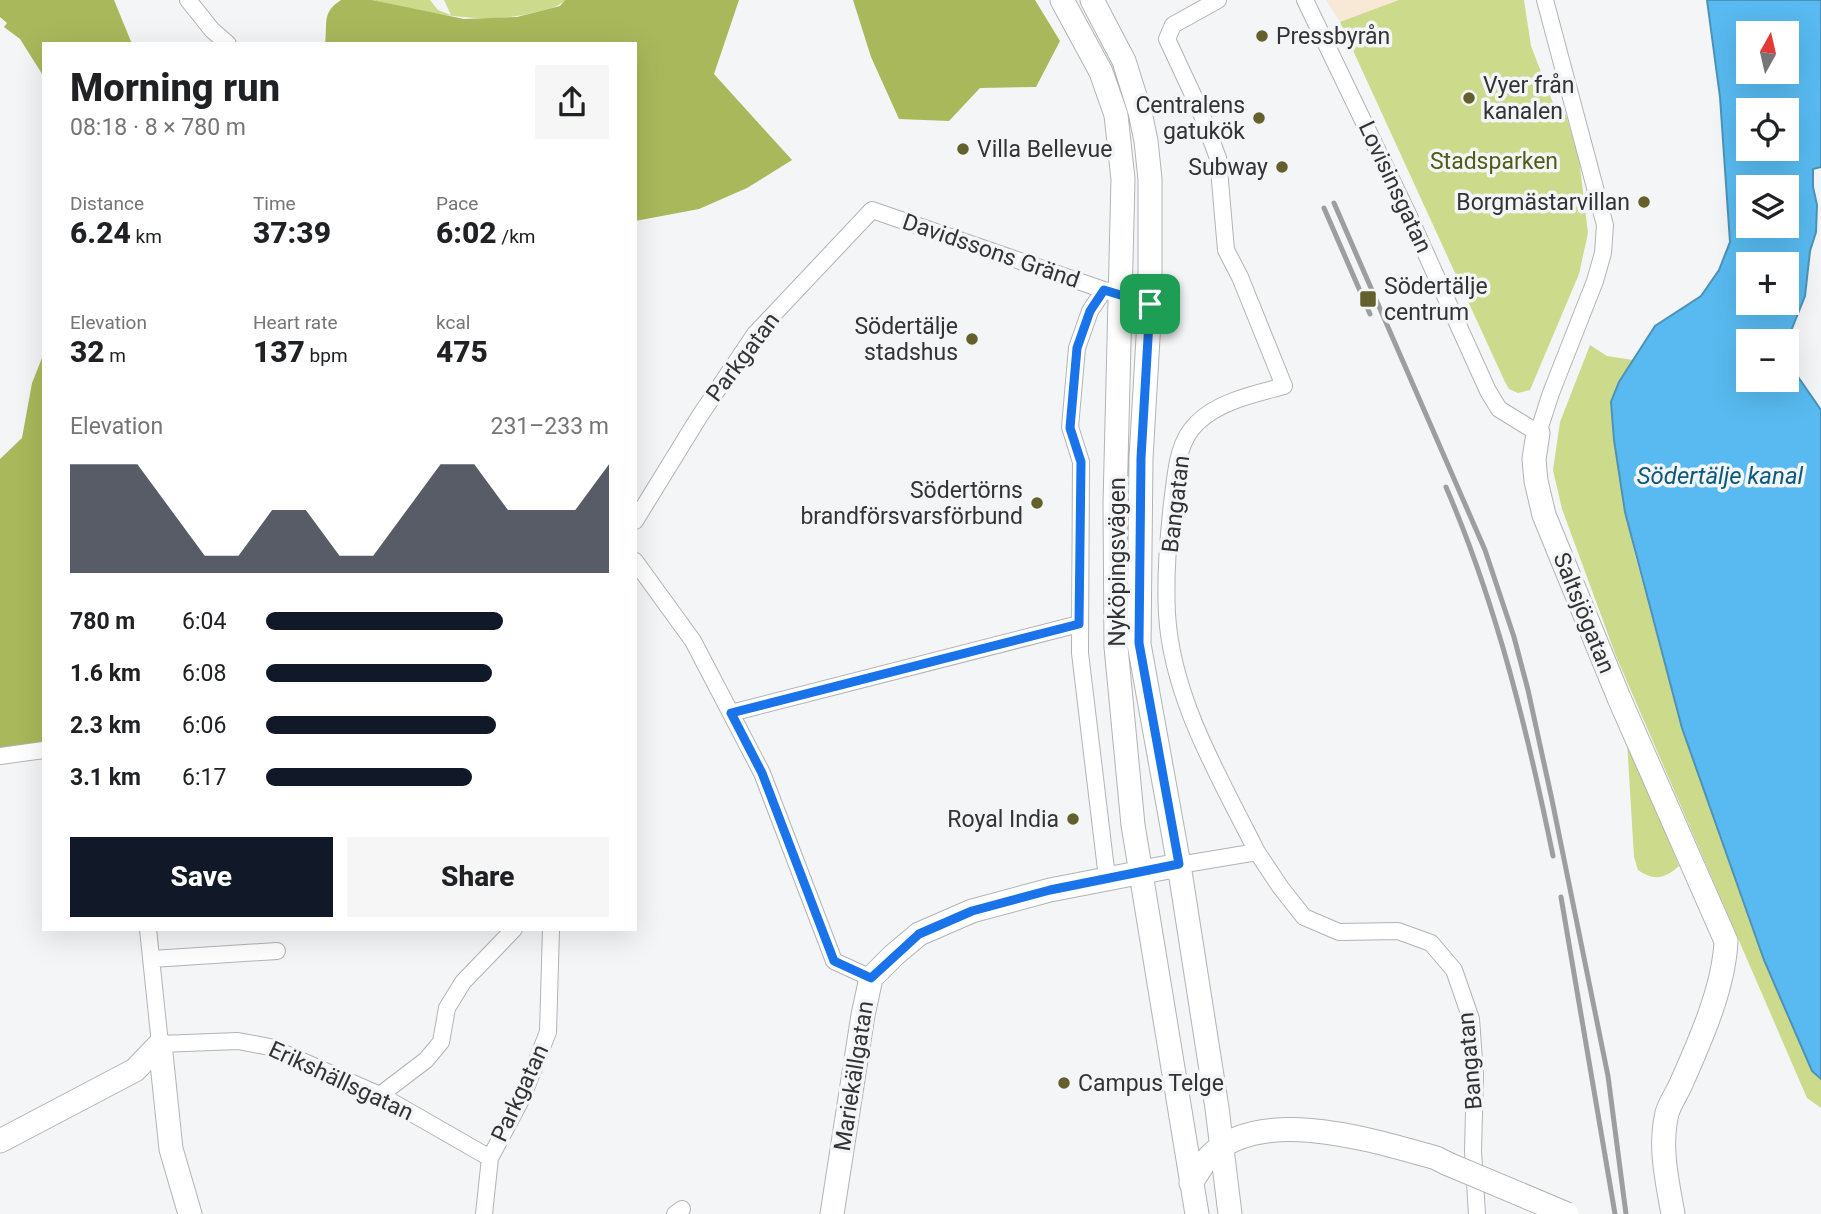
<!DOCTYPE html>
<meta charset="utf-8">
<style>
body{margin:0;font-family:Roboto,sans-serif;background:#f6f6f6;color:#202124;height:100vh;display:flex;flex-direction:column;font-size:26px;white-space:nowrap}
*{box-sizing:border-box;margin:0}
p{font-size:23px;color:#757577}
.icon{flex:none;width:38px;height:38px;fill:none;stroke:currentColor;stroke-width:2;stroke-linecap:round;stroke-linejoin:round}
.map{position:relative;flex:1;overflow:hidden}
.side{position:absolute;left:42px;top:42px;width:595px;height:889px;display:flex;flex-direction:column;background:#fff;border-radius:0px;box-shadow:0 7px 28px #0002}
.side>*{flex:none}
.needle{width:46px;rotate:8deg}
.buttons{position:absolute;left:1736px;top:21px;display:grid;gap:14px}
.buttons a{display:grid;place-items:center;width:63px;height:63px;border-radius:0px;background:#fff;box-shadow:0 7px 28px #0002;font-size:35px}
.pin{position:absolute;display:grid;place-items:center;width:60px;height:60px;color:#fff;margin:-30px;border-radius:14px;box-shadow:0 4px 10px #0006}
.round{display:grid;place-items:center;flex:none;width:74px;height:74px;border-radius:0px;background:#f6f6f6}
.summary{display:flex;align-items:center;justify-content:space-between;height:119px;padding:0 28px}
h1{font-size:38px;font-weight:800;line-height:52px}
.stats{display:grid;grid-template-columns:repeat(3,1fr);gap:10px;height:119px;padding:7px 28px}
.stats div{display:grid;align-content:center}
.stats b{font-size:30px;font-weight:800}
.stats small{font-size:19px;font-weight:400}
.stats p{font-size:19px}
.chart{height:196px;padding:14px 28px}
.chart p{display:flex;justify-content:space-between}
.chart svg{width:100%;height:126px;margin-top:7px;fill:#111827;opacity:.7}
.cta{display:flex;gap:14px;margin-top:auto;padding:14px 28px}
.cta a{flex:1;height:80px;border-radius:0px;background:#111827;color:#fff;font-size:28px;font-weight:800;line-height:80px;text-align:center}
.cta a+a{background:#f6f6f6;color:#202124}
ul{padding:0 28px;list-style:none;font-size:23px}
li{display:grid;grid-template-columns:112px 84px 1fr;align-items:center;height:52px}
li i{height:18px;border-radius:9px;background:#111827}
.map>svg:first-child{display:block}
.commercial{fill:#f8e8d6}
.green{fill:#ccda8c}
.forest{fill:#a9b85b}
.water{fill:#58baf0;stroke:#4d92b8;stroke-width:2;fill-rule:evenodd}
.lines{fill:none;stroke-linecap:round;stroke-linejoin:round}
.street-casing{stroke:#b1b3b5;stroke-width:18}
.secondary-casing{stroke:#b1b3b5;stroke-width:25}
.street{stroke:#fff;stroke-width:16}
.secondary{stroke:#fff;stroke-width:23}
.rail{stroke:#9c9e9f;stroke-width:5}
.secondary-bridge-casing{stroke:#b1b3b5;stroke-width:25;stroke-linecap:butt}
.secondary-bridge{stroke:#fff;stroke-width:23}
.route-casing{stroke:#fff;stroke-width:14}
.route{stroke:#1a73e8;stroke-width:9}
.poi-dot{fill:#63602d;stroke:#f3f5f7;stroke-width:2.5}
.labels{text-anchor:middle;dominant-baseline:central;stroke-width:7;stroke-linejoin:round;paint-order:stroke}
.poi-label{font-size:23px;fill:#323334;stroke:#f3f5f7;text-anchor:end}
.park-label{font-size:23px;fill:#525c18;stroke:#f3f5f7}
.street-label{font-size:23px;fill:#323334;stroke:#f3f5f7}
.water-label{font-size:24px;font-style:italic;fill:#0b5a7d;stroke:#f3f5f7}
</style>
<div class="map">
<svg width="1821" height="1214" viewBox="0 0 1821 1214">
<rect width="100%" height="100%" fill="#f3f5f7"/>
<path class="commercial" d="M 1326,0 L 1404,0 L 1340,22 Z"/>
<path class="green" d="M 372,0 L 430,0 L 438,10 L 451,15 L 444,0 L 565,0 C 558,8 547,9 536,12 C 480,27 427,12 372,0 Z
M 1399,0 L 1524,0 L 1531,46 L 1553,103 L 1566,115 L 1579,159 L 1588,233 L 1579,274 L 1530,390 L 1518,393 L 1509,389 L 1505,382 L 1340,22 Z
M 1590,345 L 1607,356 L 1633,360 L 1619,382 L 1614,440 L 1625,512 L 1635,555 L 1682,728 L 1764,960 L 1812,1071 L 1821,1079 L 1821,1108 L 1807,1098 L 1616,656 L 1562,509 L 1553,470 L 1560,422 Z
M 1627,741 L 1679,866 C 1665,879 1653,881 1638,870 L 1634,857 Z"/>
<path class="forest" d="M 0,0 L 114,0 L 132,44 L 44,44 L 44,77 L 20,39 L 4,27 L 7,23 L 0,17 Z
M 341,0 L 372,0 L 464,19 L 517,17 L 560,6 L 565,0 L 739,0 L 714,74 L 792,160 L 747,188 L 699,209 L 635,221 L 635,44 L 325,44 C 328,23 321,13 341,0 Z
M 853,0 L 1035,0 L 1060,41 L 1036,87 L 980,88 L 949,121 L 899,119 L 871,57 Z
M 44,353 L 44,750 L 0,756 L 0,459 L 22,438 L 32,383 Z"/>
<path class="water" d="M 1707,0 L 1821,0 L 1821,167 L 1813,169 L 1813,187 L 1817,205 L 1816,232 L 1810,251 L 1805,296 L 1789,336 L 1794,371 L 1821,410 L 1821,1079 L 1812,1071 L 1764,960 L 1682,728 L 1625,512 L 1614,440 L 1611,402 L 1619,382 L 1655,326 L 1701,296 L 1719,270 L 1730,242 L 1720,97 ZM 1748,33 L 1787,33 L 1787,72 L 1748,72 ZM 1748,110 L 1787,110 L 1787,149 L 1748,149 ZM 1748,187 L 1787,187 L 1787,226 L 1748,226 ZM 1748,264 L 1787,264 L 1787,303 L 1748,303 ZM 1748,341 L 1787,341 L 1787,380 L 1748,380 Z"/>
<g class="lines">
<g class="street-casing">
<path id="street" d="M 188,0 L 212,30 L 228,44
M 1305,0 L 1408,214 L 1488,391 L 1499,409 L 1538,433 L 1551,393 L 1595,281 L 1603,253 L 1605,225 L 1545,0
M 1104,290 L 1090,311 L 1077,348 L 1070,427 L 1081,462 L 1080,653 L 1107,878
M 635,521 L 699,417 L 755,334 L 872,210 L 1104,290 L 1150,304
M 635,561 L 693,641 L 762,773 L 834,961 L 871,978
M 731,713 L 1079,624
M 0,756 L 44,750
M 1257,852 L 1281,888 L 1304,917 L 1339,932 L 1398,931 L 1431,943 L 1454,970 L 1471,1019 L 1475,1074 L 1473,1151 L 1477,1214
M 1179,865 L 1257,852 C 1220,778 1172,699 1167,614 C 1165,578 1168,539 1172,503 C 1176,476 1176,443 1197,423 C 1219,401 1255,394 1284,386 L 1240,277 L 1226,250 L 1218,158 L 1200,110 L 1167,39 L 1173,25 L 1218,0
M 148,929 L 160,1044 L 238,1041 L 270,1047 L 380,1095 L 490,1158
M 152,959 L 277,951
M 380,1095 L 426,1060 L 441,1042 L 447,1008 L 463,982 L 514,929
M 484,1214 L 490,1158 L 522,1098 L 548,1032 L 551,929
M 675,1214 L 682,1209"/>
</g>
<g class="secondary-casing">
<path id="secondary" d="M 1062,0 L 1101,72 L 1116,115 L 1123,179 L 1115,504 L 1116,647 L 1133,825 L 1197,1214
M 1092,0 L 1124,61 L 1140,112 L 1146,141 L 1150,179 L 1150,304 L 1141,458 L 1139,644 L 1179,865 L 1217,1108 L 1230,1214
M 1538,433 L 1534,459 L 1536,481 L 1544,515 L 1619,698 L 1726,941 C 1724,988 1700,1041 1681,1084 C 1677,1093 1670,1103 1667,1113 C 1659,1147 1667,1180 1673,1214
M 160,1044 L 171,1149 L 190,1214
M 0,1141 L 135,1070 L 160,1044
M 1191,1183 C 1197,1174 1202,1165 1209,1157 C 1261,1104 1375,1141 1436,1158 L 1448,1164
M 832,1214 L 863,1015 L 871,978 L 894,955 L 919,934 L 972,911 L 1050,890 L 1179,865"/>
</g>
<use href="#street" class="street"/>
<use href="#secondary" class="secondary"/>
<path class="rail" d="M 1334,203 L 1485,550 L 1514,637 L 1528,690 L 1552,800 L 1608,1076 L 1626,1214
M 1324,208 L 1370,314
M 1446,487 C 1497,606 1527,729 1553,856
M 1561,897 L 1615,1214"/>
<g class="secondary-bridge-casing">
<path id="secondary-bridge" d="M 1448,1164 L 1567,1214"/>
</g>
<use href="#secondary-bridge" class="secondary-bridge"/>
</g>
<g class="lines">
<g class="route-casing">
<path id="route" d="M 1104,290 L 1150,304 L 1141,458 L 1139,643 L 1179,864 L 1050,890 L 972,911 L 919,934 L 871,978 L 834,961 L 762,773 L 731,713 L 1079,624 L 1081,462 L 1070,428 L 1077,348 L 1090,311 Z"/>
</g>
<use href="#route" class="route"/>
</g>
<g class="poi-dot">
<circle cx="1262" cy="36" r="7"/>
<circle cx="1469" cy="98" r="7"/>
<circle cx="1259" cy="118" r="7"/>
<circle cx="963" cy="149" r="7"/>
<circle cx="1282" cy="167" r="7"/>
<circle cx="1644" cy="202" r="7"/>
<rect x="1359" y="290" width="18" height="18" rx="3.5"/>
<circle cx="972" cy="339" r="7"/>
<circle cx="1037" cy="503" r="7"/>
<circle cx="1073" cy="819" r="7"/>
<circle cx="1064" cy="1083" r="7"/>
</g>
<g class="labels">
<g class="poi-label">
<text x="1276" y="36" text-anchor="start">Pressbyrån</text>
<text x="1483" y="85" text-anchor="start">Vyer från<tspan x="1483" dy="26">kanalen</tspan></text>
<text x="1245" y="105">Centralens<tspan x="1245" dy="26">gatukök</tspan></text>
<text x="977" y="149" text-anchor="start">Villa Bellevue</text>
<text x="1268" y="167">Subway</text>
<text x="1630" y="202">Borgmästarvillan</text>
<text x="1384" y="286" text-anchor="start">Södertälje<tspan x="1384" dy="26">centrum</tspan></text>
<text x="958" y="326">Södertälje<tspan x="958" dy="26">stadshus</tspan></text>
<text x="1023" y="490">Södertörns<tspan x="1023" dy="26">brandförsvarsförbund</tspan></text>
<text x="1059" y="819">Royal India</text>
<text x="1078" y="1083" text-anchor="start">Campus Telge</text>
</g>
<g class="park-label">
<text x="1494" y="161">Stadsparken</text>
</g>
<g class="street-label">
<text transform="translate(1395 187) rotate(65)">Lovisinsgatan</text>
<text transform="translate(991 251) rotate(19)">Davidssons Gränd</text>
<text transform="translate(743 357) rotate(-53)">Parkgatan</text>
<text transform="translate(1176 504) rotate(-83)">Bangatan</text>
<text transform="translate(1117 562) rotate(-90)">Nyköpingsvägen</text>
<text transform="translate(1584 613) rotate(68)">Saltsjögatan</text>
<text transform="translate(1470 1061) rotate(-95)">Bangatan</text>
<text transform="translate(854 1076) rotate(-81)">Mariekällgatan</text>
<text transform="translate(341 1081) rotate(25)">Erikshällsgatan</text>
<text transform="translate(520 1093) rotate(-65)">Parkgatan</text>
</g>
<g class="water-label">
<text x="1720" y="476">Södertälje kanal</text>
</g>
</g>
</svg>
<div class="buttons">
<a><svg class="needle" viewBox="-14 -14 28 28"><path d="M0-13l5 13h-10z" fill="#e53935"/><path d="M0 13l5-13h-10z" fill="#757577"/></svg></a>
<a><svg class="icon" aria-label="locate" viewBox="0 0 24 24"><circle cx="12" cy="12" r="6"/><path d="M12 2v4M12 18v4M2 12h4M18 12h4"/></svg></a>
<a><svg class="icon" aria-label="layers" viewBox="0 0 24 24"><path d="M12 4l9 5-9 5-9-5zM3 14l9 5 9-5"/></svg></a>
<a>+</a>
<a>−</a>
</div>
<div class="pin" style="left:1150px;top:304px;background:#1e9e55"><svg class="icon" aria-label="arrive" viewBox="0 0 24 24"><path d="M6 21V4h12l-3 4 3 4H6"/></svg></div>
<section class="side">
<div class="summary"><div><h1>Morning run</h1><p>08:18 · 8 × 780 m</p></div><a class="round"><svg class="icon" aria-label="share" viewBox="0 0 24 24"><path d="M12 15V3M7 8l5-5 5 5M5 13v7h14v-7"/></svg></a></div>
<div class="stats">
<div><p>Distance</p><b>6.24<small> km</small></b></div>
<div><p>Time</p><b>37:39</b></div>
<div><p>Pace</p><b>6:02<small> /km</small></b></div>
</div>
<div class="stats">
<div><p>Elevation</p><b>32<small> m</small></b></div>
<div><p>Heart rate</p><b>137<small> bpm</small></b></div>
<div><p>kcal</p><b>475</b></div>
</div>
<div class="chart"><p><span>Elevation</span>231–233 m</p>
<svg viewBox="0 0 160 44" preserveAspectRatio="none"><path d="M0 44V6L10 6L20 6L30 22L40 38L50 38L60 22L70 22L80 38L90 38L100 22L110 6L120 6L130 22L140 22L150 22L160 6V44z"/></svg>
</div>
<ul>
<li><b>780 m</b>6:04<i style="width:69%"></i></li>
<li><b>1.6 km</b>6:08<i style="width:66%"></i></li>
<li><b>2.3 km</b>6:06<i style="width:67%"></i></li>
<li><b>3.1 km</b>6:17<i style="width:60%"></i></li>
</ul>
<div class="cta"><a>Save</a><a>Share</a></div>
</section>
</div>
